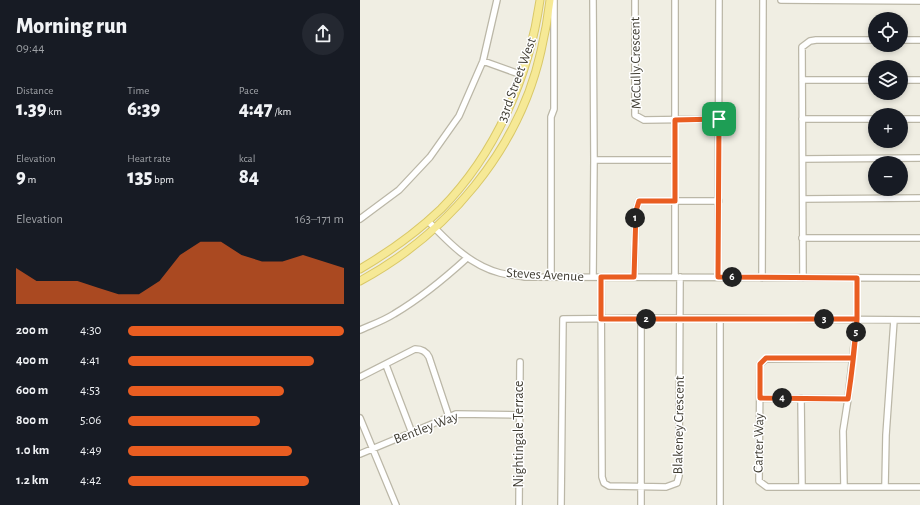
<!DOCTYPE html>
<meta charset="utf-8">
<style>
body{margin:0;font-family:"Alegreya Sans",sans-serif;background:#242831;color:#f1f3f6;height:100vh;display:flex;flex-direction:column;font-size:15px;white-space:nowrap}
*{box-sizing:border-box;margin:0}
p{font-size:13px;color:#9ea1a6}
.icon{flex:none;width:22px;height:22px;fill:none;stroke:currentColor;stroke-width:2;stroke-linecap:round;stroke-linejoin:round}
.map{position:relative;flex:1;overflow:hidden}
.drawer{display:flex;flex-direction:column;background:#171b24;width:360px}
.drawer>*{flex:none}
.controls{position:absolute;left:508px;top:12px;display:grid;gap:8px}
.controls a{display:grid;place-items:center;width:40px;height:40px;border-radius:50%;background:#171b24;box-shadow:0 2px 6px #0003;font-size:20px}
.pin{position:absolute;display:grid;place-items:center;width:34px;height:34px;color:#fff;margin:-17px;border-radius:8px;box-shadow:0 2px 6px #0006}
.km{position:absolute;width:20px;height:20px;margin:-10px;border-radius:50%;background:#222;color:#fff;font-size:11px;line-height:20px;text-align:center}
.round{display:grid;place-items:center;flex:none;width:42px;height:42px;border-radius:21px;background:#242831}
.headline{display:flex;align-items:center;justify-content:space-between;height:68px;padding:0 16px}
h1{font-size:22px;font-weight:800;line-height:30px}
.figures{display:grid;grid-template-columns:repeat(3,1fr);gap:6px;height:68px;padding:4px 16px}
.figures div{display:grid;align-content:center}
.figures b{font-size:20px;font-weight:800}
.figures small{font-size:11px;font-weight:400}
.figures p{font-size:11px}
.chart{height:112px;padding:8px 16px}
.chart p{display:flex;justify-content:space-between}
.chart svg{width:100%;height:72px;margin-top:4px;fill:#e95d21;opacity:.7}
ul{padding:0 16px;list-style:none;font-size:13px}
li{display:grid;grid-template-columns:64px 48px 1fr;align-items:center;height:30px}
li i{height:10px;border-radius:5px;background:#e95d21}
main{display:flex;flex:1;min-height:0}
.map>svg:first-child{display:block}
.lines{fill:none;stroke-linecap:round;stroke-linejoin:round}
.minor-casing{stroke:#bbb7a7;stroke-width:8}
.major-casing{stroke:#d9c868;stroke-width:9}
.minor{stroke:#fff;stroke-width:5.5}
.major{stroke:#f6e996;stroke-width:7}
.route-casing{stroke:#fff;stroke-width:8}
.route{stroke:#e95d21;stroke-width:5}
.labels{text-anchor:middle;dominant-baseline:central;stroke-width:3;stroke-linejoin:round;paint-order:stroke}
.street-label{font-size:14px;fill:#413e34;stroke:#fff}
</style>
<main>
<section class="drawer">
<div class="headline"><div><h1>Morning run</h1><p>09:44</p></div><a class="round"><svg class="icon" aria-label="share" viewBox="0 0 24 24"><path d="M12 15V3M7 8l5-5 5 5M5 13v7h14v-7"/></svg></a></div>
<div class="figures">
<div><p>Distance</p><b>1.39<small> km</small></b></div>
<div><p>Time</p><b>6:39</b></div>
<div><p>Pace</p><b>4:47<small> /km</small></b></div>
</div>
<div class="figures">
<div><p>Elevation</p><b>9<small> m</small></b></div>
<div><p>Heart rate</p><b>135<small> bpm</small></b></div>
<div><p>kcal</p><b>84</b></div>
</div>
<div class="chart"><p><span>Elevation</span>163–171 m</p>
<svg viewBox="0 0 160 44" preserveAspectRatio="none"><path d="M0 44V22L10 30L20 30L30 30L40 34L50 38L60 38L70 30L80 14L90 6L100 6L110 14L120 18L130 18L140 14L150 18L160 22V44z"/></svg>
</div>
<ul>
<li><b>200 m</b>4:30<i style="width:100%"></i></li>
<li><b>400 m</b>4:41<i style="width:86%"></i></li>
<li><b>600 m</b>4:53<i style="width:72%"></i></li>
<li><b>800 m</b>5:06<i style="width:61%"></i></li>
<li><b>1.0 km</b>4:49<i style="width:76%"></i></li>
<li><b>1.2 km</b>4:42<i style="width:84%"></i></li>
</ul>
</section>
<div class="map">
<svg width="560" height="505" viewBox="0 0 560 505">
<rect width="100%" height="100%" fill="#f0eee3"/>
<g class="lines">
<g class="minor-casing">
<path id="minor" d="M 275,0 L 275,115 L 284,120 L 359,119
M 315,0 L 315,277
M 421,0 L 560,1
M 541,40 L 560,40
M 123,61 L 162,75
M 442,80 L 515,80
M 541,80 L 560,80
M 442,119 L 515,119
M 541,119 L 560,119
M 443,159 L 560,158
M 234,160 L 315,160
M 443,199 L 560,198
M 0,219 L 39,190 L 70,157 L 99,116 L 123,61 L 137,0
M 68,221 C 89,243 110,265 140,273 C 148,275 157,275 165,277 L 560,278
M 442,238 L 560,238
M 191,277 L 191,117 L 194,109 L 194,0
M 233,277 L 234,160 L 233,0
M 241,277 L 242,477 L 244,483 L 249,486 L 306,487 L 317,483 L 319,476 L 320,277
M 274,277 L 276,211 L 279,201 L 359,201
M 358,277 L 359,0
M 402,278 L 403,0
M 443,278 L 442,47 L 450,41 L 456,40 L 515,40
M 281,319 L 281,505
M 0,330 C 11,325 23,321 34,314 C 61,298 84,279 107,258
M 493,358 L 406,359 L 400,364 L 399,481 L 407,487 L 560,487
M 26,365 L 52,433
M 0,377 L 55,349 C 61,349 66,351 69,357 L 89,417
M 400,398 L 488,399
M 441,398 L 442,487
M 0,418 L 36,505
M 0,454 L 96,414 L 159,415
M 484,486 L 483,431 L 488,399 L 497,319 L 497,278
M 525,486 L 526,435 L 534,320
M 159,505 L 160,362
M 201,505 L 203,319 L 319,318 L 560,320
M 360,505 L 360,319"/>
</g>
<g class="major-casing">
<path id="major" d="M 0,269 C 29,252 57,232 81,209 C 136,153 169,77 180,0
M 0,281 C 87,234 159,150 181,51 C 185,34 188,17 190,0"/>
</g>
<use href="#minor" class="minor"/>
<use href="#major" class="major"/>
</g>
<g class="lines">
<g class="route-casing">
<path id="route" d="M 359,119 L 315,120 L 315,201 L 279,201 L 276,211 L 274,277 L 241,277 L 241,319 L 497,319 C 495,346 492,372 488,399 L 400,398 L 400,364 L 406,358 L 493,358 L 497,319 L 497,278 L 358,277 L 359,119"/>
</g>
<use href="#route" class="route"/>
</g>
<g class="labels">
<g class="street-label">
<text transform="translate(276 63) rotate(-91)">McCully Crescent</text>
<text transform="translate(157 80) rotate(-70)">33rd Street West</text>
<text transform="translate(185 275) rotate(3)">Steves Avenue</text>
<text transform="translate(319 425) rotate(-89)">Blakeney Crescent</text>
<text transform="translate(66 428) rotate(-21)">Bentley Way</text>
<text transform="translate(159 434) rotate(-90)">Nightingale Terrace</text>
<text transform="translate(399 443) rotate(-89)">Carter Way</text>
</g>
</g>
</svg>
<div class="controls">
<a><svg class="icon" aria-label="locate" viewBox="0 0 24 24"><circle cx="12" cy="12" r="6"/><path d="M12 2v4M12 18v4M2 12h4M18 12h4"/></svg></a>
<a><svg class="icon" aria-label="layers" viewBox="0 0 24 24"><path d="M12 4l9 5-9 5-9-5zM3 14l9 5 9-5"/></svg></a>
<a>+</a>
<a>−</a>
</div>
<div class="pin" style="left:359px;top:119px;background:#1e9e55"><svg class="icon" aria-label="arrive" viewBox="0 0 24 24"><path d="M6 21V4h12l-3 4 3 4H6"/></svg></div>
<b class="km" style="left:275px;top:218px">1</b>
<b class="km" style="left:286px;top:319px">2</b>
<b class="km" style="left:464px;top:319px">3</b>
<b class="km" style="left:422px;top:398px">4</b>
<b class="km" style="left:496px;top:332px">5</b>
<b class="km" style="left:372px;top:277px">6</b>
</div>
</main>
